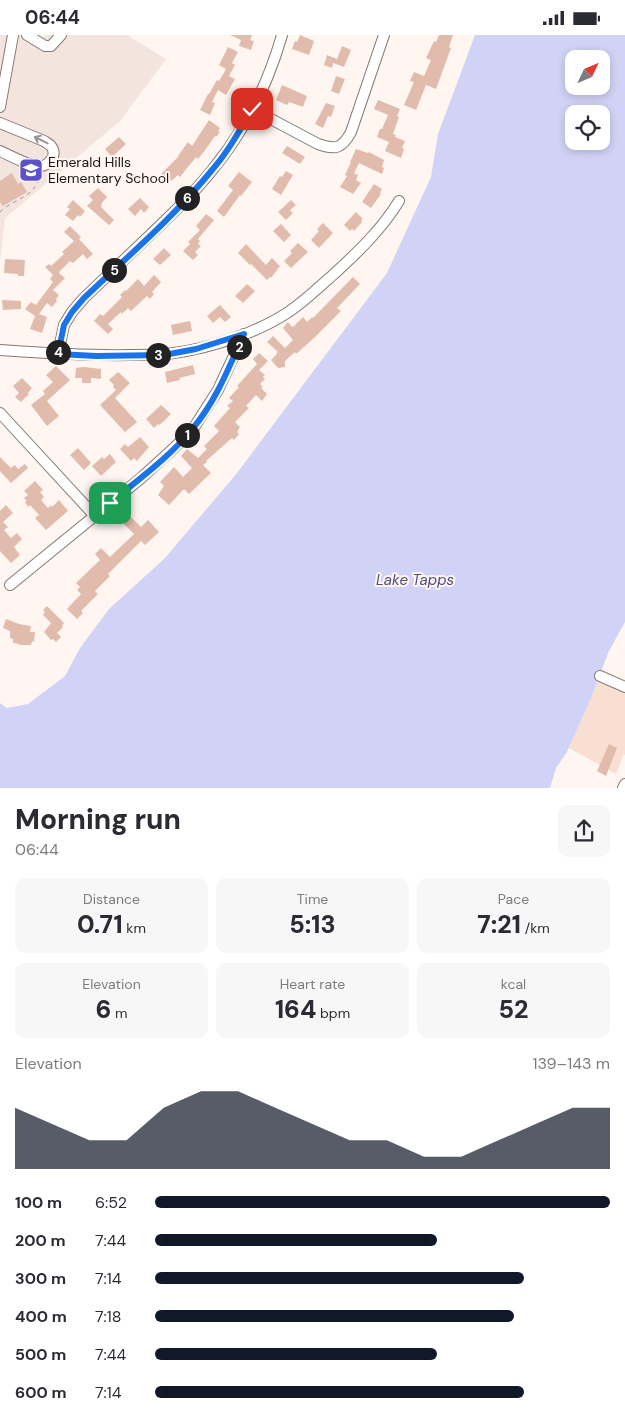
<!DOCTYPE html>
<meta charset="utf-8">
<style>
body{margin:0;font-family:"DM Sans",sans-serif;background:#f7f7f7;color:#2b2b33;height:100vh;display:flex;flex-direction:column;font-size:19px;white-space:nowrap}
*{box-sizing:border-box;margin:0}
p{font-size:16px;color:#7c7c81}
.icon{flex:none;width:28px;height:28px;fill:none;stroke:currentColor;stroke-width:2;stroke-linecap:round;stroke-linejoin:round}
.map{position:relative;height:753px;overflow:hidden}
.panel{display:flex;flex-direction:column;background:#fff;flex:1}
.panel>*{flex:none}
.needle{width:32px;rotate:46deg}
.fabs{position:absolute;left:565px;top:15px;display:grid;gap:10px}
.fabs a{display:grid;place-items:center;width:45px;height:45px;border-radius:10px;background:#fff;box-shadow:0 2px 8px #0003;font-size:25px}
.pin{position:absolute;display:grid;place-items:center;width:42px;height:42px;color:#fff;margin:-21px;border-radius:10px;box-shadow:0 2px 8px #0006}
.km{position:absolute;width:25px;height:25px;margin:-12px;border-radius:50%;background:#222;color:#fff;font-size:14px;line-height:25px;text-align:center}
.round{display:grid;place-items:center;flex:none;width:52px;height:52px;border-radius:10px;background:#f7f7f7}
.overview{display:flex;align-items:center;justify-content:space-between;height:85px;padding:0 15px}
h1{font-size:28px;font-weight:800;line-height:38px}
.stats{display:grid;grid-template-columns:repeat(3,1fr);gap:8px;height:85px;padding:5px 15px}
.stats div{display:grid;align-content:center;border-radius:10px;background:#f7f7f7;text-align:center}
.stats b{font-size:25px;font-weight:800}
.stats small{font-size:14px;font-weight:400}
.stats p{font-size:14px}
.chart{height:140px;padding:10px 15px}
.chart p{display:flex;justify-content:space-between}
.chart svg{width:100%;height:90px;margin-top:5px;fill:#111827;opacity:.7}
ul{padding:0 15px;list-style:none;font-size:16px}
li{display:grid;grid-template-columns:80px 60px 1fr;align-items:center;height:38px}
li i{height:12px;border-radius:6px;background:#111827}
.status{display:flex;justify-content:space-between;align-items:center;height:35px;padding:0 25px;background:#fff;direction:ltr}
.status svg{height:14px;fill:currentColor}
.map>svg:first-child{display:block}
.built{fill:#f4e4de}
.green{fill:#f9ded2}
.water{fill:#d1d3f6;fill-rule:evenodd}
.building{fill:#e1bbab}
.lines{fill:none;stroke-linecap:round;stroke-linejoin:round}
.minor-casing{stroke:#847a75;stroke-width:12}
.path{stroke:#a09995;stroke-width:1;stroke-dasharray:4 4;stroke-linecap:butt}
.minor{stroke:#fff;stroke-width:10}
.oneway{stroke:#989695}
.route-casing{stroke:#fff;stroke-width:10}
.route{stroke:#1a73e8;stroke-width:6}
.labels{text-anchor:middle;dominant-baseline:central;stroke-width:4;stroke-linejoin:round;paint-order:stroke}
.poi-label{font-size:14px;fill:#1a1614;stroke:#fff6f1;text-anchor:start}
.water-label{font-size:15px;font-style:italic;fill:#4f4f7f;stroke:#fff6f1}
</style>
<div class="status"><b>06:44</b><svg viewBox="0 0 49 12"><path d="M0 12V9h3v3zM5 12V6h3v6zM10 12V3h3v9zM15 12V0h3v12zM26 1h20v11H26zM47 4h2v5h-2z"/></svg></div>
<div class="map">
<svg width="625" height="753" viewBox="0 0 625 753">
<rect width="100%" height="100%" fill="#fff6f1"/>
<path class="built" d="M 0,0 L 39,0 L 43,2 L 48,0 L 127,0 L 166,24 L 120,86 L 5,183 L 0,226 Z"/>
<path class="green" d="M 602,635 L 625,646 L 625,720 L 623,721 L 616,739 L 569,713 Z"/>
<path class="water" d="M 475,0 L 625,0 L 625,587 L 609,616 L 591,663 L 567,717 L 556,733 L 550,753 L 0,753 L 0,668 L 7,673 L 28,669 L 65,641 L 80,613 L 109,574 L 165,523 L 237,438 L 387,238 L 431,142 L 438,99 ZM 574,24 L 601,24 L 601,51 L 574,51 ZM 574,79 L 601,79 L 601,106 L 574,106 Z"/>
<path class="building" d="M 230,0 L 252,0 L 250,5 L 254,6 L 251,15 L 239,11 L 241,5 Z
M 300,0 L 314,6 L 309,20 L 292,14 L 295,6 L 297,7 Z
M 439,0 L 453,0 L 449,12 L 451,13 L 436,54 L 426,50 L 416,75 L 404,70 L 414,47 L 410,46 L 414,37 L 424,41 L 431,25 L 426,23 L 434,6 L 436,7 Z
M 342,11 L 351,15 L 344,32 L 333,28 L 332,33 L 324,30 L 327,20 L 337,24 Z
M 228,12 L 238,17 L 232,28 L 235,30 L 229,41 L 235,44 L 226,60 L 218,55 L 212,67 L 215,68 L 210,80 L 200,75 L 208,59 L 209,59 L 217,45 L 219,46 L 226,34 L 219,30 Z
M 336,41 L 345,44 L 339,59 L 331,56 Z
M 282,50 L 307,61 L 303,72 L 289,67 L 287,70 L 276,65 Z
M 378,65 L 400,74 L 397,81 L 399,82 L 393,99 L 396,100 L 395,102 L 405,106 L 402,113 L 404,114 L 401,123 L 385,116 L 389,107 L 377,102 L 380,94 L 382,94 L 388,80 L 374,74 Z
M 326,68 L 335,71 L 331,82 L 328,81 L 323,93 L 315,89 Z
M 209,85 L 220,93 L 218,96 L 220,97 L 216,102 L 215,101 L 206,114 L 198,124 L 196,122 L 180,142 L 178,140 L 171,146 L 169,144 L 168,145 L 161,139 L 179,121 L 178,121 L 188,107 L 192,111 Z
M 119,102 L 126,109 L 112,122 L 105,114 Z
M 287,111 L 305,122 L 300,129 L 282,118 Z
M 356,114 L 368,118 L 369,117 L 384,125 L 382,132 L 384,133 L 382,139 L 359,128 L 354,138 L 358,140 L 356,145 L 361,148 L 353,159 L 340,152 L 347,141 L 345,140 L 351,127 L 350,127 Z
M 286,136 L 293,140 L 281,160 L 272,154 L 280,141 L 282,142 Z
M 239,137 L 252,147 L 241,161 L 240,160 L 224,182 L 217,176 L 233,155 L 228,151 Z
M 12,138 L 18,149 L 21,147 L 27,157 L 3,171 L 0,167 L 0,146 Z
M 374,149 L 382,154 L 380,158 L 381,159 L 371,173 L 362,167 Z
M 98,153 L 107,162 L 101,169 L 102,170 L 101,172 L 114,185 L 109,190 L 87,171 L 93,165 L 89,161 Z
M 140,163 L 149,172 L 144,178 L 141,174 L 135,181 L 128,174 Z
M 73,165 L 85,176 L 80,182 L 78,180 L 73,186 L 65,180 L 70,174 L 67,172 Z
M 291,165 L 296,170 L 290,175 L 293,178 L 286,185 L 278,177 Z
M 356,177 L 363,184 L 361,186 L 362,187 L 354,196 L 352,194 L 350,196 L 344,190 Z
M 206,179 L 214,185 L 198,204 L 200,206 L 198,209 L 201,211 L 195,217 L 198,220 L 193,225 L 183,216 L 190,209 L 188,207 L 200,195 L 196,191 Z
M 323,188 L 333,198 L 319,213 L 311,205 L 319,196 L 317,194 Z
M 281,189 L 291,200 L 284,207 L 273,196 Z
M 70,191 L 81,202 L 79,204 L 93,219 L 87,224 L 83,219 L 73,228 L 70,226 L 60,236 L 59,238 L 65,243 L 53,255 L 59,260 L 56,264 L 57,266 L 52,272 L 47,268 L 39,279 L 47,282 L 42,298 L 30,294 L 35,281 L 25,274 L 31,267 L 36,270 L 53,247 L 50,244 L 53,240 L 45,232 L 49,229 L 51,231 L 64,219 L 62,217 L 74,206 L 64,197 Z
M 298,208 L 308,217 L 291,233 L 284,226 L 292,218 L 290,216 Z
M 246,209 L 266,230 L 272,223 L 280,231 L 271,243 L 270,242 L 267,245 L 251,229 L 250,230 L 238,218 Z
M 164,213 L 171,220 L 160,230 L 153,224 Z
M 5,224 L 25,225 L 24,241 L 18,241 L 18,239 L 4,238 Z
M 154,240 L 161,247 L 152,257 L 154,259 L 150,264 L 147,261 L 131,276 L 128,273 L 122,279 L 121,277 L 108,289 L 113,294 L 108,299 L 94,286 L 100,279 L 103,281 L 122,262 L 120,260 L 125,255 L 126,256 L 138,244 L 144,251 Z
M 353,242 L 360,249 L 337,273 L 341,276 L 314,303 L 296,319 L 295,317 L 285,326 L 285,332 L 278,333 L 271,325 L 277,319 L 276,318 L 278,317 L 267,307 L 273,301 L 285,313 L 293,305 L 283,293 L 288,287 L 292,292 L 294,291 L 303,282 L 307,287 L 312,282 L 313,283 Z
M 247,249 L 255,256 L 243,268 L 235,261 Z
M 2,265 L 21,266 L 21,274 L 3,275 Z
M 220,270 L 231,282 L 225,287 L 220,282 L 213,288 L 207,281 Z
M 190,286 L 192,296 L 173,300 L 171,290 Z
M 259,318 L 268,326 L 259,335 L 265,340 L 263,342 L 265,344 L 260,349 L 263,352 L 261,353 L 267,359 L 262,366 L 256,360 L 246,371 L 249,373 L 235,387 L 240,392 L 237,397 L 239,399 L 234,405 L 232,403 L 206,426 L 207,427 L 203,430 L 211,438 L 189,459 L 184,454 L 169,470 L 158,460 L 164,451 L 160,447 L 174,432 L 183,442 L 192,433 L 181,421 L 187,414 L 198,423 L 207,414 L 204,411 L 219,396 L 214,391 L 230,373 L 227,371 L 233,366 L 229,363 L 239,352 L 237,351 L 257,329 L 253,324 Z
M 193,330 L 195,339 L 179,343 L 180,345 L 167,348 L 165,337 Z
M 56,331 L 70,345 L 47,366 L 59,381 L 47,391 L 31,370 L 45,359 L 43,356 L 53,347 L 46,340 Z
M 84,332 L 101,334 L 101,344 L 91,343 L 91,348 L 82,348 L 82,343 L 75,343 L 76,333 Z
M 118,337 L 130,348 L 115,363 L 137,387 L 125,397 L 100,370 L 116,355 L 113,352 L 114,350 L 109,345 Z
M 22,343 L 32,353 L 28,358 L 29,359 L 21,367 L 15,362 L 19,358 L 13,351 Z
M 161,370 L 171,379 L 163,387 L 159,390 L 158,389 L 154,393 L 146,384 Z
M 140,402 L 149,412 L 137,426 L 134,423 L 131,426 L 120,414 L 125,409 L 128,412 Z
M 78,413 L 91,428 L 84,435 L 70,420 Z
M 110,419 L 116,427 L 101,441 L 92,431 L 102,422 L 104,424 Z
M 0,422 L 11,433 L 15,430 L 18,434 L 25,429 L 28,433 L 11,448 L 0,436 Z
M 35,446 L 43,455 L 40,457 L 44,462 L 41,465 L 48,473 L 51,470 L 52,472 L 59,465 L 68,476 L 46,495 L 35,483 L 39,480 L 30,470 L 28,472 L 25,467 L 27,466 L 24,463 L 28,460 L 24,456 Z
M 6,470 L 13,478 L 3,487 L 8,492 L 4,495 L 11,503 L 17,498 L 22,504 L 14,512 L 20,520 L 11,528 L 0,516 L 0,476 Z
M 125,476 L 141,492 L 148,485 L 159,497 L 145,510 L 141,506 L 108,539 L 110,541 L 95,556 L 98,559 L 81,576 L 83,578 L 77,584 L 67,574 L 81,559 L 77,555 L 80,552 L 76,548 L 100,525 L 95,519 L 101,513 L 110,522 L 134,499 L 118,483 Z
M 47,571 L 64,588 L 62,591 L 63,592 L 57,598 L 61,602 L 56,607 L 53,604 L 51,605 L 44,597 L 51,588 L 43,580 L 45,577 L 43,575 Z
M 6,584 L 19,589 L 31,591 L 30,597 L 35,597 L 34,607 L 32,606 L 31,610 L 19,610 L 19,609 L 13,608 L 13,604 L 10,603 L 10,596 L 3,593 Z
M 609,709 L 617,713 L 606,741 L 597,736 Z"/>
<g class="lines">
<g class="minor-casing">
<path id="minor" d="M 27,0 L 45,11 L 51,11 L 61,0
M 0,72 L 13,0
M 252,74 L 318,109 C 335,115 342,114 351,97 L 384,0
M 0,88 L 44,106 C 47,108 49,109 51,111 C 59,121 47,133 37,131 C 27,130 9,120 0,116
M 0,315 C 43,318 86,321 129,320 C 144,320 159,320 174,318 C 211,313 256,298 287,278 C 304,267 319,252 334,239 C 358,217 382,194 399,166
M 58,319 L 64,290 L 72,277 L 84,263 C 106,242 128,221 150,200 C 172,179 194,158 213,134 C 245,95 268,49 282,0
M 0,378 L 94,480
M 10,550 L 140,444 L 174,413 L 193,394 L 218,355 L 244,299
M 600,641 L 625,652
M 623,753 L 625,749"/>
</g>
<path class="path" d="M 0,177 C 11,165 41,160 38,139"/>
<use href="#minor" class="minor"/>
</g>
<defs><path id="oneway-shaft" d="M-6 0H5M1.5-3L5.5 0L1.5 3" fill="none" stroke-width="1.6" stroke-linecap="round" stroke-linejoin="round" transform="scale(1.25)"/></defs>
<use class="oneway" href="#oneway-shaft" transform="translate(41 105) rotate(-154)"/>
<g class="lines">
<g class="route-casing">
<path id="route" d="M 110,468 C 139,444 170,422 193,393 C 216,366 229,332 244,299 L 196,314 L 164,320 L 96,321 L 58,319 L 64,290 L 72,277 L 84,263 C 127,222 174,182 212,135 C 228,117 240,95 252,74"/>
</g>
<use href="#route" class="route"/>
</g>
<defs>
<g id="school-square" transform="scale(1.25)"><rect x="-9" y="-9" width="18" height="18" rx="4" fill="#5d51c9" stroke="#fff6f1"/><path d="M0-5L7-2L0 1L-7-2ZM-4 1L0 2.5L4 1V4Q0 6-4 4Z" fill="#fff"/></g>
</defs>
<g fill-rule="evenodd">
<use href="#school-square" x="31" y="135"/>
</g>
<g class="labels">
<g class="poi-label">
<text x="48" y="127">Emerald Hills<tspan x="48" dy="16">Elementary School</tspan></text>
</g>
<g class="water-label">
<text x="415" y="545">Lake Tapps</text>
</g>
</g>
</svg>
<div class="fabs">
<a><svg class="needle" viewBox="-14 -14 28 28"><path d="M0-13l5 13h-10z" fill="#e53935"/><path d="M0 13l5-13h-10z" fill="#7c7c81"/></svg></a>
<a><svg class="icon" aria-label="locate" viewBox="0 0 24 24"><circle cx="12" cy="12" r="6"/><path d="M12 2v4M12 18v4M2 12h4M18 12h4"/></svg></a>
</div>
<div class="pin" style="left:110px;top:468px;background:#1e9e55"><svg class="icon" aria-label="arrive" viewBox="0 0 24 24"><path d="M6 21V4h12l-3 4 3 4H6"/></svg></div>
<div class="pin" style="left:252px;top:74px;background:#d93025"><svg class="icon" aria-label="check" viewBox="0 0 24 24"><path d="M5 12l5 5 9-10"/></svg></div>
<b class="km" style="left:187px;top:400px">1</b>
<b class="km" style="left:239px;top:312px">2</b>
<b class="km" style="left:158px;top:320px">3</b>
<b class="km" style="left:58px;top:317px">4</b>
<b class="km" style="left:114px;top:235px">5</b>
<b class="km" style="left:187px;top:163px">6</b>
</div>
<section class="panel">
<div class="overview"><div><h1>Morning run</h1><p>06:44</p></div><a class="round"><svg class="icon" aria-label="share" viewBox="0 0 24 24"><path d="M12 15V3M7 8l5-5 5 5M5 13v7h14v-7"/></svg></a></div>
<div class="stats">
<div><p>Distance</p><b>0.71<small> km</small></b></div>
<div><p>Time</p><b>5:13</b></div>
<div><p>Pace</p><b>7:21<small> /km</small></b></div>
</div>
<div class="stats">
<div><p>Elevation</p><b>6<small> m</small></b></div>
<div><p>Heart rate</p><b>164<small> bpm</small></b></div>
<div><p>kcal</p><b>52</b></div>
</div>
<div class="chart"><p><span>Elevation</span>139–143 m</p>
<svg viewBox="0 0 160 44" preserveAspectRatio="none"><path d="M0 44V14L10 22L20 30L30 30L40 14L50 6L60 6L70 14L80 22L90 30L100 30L110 38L120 38L130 30L140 22L150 14L160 14V44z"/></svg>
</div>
<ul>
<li><b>100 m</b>6:52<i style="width:100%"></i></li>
<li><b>200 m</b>7:44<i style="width:62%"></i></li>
<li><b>300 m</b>7:14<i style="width:81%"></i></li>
<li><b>400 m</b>7:18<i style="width:79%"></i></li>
<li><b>500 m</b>7:44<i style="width:62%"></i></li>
<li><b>600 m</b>7:14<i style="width:81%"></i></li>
</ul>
</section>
